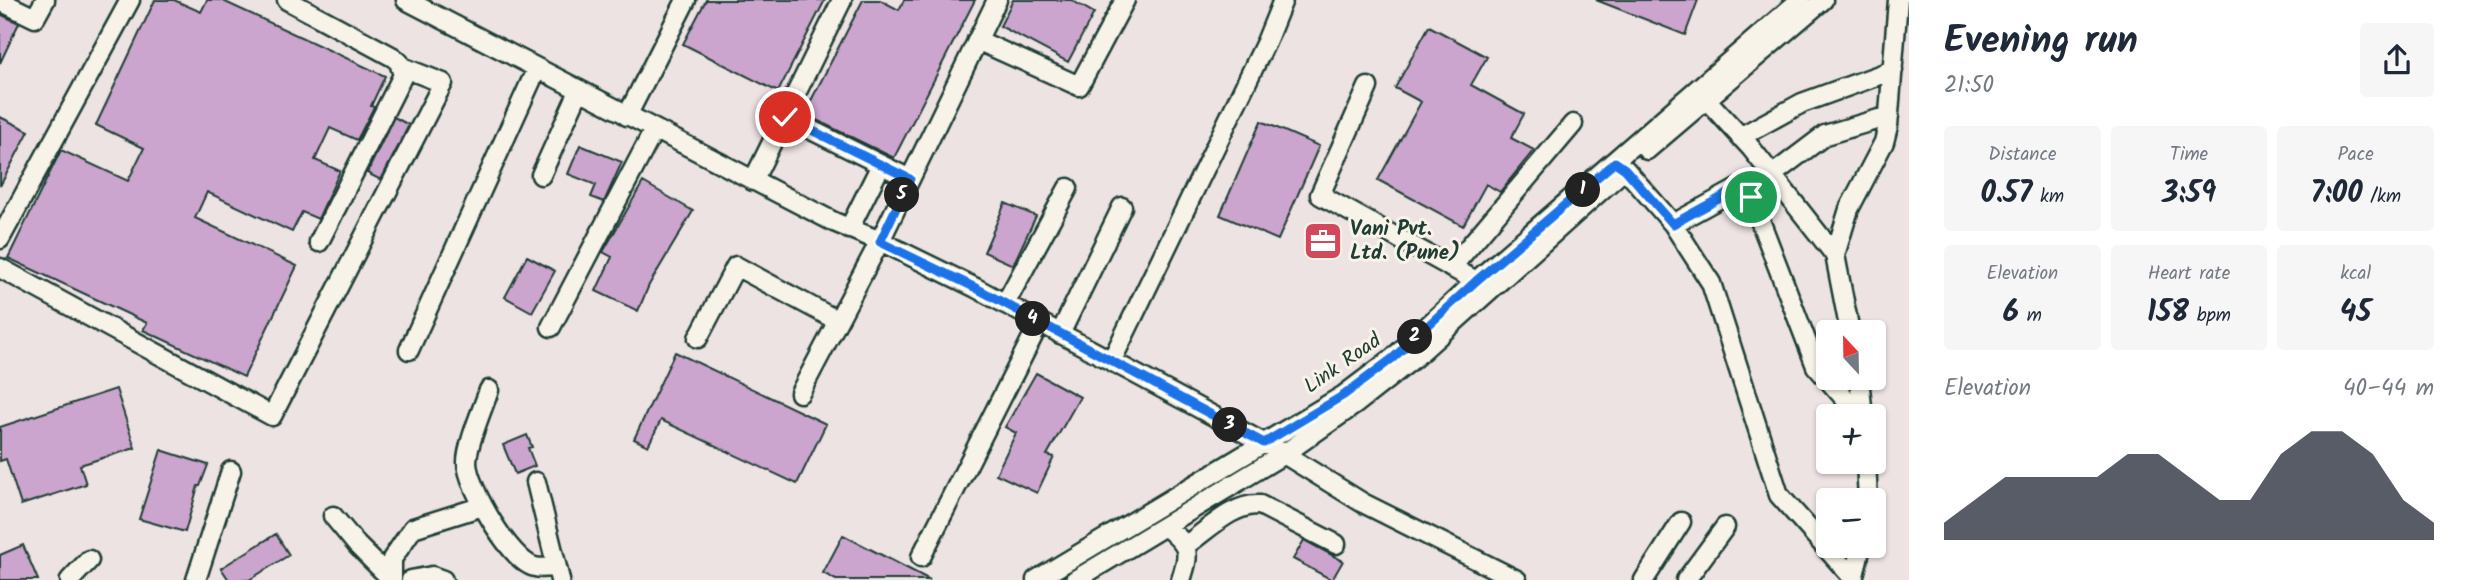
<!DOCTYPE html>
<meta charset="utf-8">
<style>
body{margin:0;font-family:Kalam,sans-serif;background:#f6f6f7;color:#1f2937;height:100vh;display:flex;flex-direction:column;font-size:26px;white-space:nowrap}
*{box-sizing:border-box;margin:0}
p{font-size:23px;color:#747a83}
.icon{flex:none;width:38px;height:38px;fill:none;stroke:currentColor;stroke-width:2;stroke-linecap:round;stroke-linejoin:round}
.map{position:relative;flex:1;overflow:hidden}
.sheet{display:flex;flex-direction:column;background:#fff;width:560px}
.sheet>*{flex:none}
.needle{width:46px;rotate:338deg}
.tools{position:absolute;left:1816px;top:320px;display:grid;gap:14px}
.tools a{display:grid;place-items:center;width:70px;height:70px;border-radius:7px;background:#fff;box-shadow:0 2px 5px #0004;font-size:35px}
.pin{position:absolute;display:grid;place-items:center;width:60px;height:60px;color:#fff;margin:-30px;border:4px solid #fff;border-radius:50%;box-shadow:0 2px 7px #0007}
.km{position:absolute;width:35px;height:35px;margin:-18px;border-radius:50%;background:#222;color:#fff;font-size:19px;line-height:35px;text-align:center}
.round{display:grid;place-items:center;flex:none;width:74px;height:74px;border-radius:7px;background:#f6f6f7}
.summary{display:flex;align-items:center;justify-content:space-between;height:119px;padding:0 35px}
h1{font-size:38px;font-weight:600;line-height:52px}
.figures{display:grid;grid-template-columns:repeat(3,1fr);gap:10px;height:119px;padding:7px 35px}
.figures div{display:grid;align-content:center;border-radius:7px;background:#f6f6f7;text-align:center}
.figures b{font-size:30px;font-weight:600}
.figures small{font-size:19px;font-weight:400}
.figures p{font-size:19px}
.chart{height:196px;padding:14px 35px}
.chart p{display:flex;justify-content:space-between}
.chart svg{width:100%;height:126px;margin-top:7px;fill:#111827;opacity:.7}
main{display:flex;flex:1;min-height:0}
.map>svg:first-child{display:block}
.building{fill:#cba5cd;stroke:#1f3d34;stroke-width:2}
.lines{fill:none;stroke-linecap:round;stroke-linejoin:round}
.minor-casing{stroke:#1f3d34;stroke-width:23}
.minor{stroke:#f7f3e8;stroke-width:18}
.route-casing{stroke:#fff;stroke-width:14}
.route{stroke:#1a73e8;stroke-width:9}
.labels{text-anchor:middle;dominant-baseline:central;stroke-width:6;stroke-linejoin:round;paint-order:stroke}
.poi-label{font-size:21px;font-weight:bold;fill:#1f3d34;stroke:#f7f3e8;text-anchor:start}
.street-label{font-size:21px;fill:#1f3d34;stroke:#f7f3e8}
</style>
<main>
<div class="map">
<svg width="1909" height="580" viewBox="0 0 1909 580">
<rect width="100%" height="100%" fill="#eee3e3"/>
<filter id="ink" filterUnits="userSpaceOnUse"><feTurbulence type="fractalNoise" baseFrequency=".0143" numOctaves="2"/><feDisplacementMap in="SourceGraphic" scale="14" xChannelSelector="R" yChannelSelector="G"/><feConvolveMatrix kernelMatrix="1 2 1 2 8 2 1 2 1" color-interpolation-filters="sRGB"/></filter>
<g filter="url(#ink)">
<path class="building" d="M 155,0 L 174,0 L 201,12 L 207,0 L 221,0 L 385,76 L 371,106 L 374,107 L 357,140 L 330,128 L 315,160 L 340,171 L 318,219 L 302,212 L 292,232 L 207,192 L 195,218 L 297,266 L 244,377 L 143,330 L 147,323 L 8,258 L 61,150 L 128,181 L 144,148 L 96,125 Z
M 706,0 L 825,0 L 778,92 L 683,44 Z
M 863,0 L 880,0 L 899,10 L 904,0 L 975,0 L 894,158 L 804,114 Z
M 1013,0 L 1071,0 L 1094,13 L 1068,62 L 1000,26 Z
M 1596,0 L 1698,0 L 1685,35 Z
M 0,14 L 19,23 L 0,63 Z
M 1429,26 L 1487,57 L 1471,85 L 1524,114 L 1511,138 L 1534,150 L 1500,192 L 1486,184 L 1463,226 L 1378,180 L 1421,102 L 1395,88 Z
M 0,117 L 29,131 L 0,186 Z
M 394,117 L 409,125 L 381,180 L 367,173 Z
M 1261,121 L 1319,146 L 1278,240 L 1220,215 Z
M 580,145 L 622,162 L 604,202 L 591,197 L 596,185 L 568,174 Z
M 643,182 L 693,211 L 649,285 L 638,311 L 596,291 L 612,257 L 603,252 Z
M 1005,203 L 1036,216 L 1013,265 L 984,252 Z
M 527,256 L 555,271 L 532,312 L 505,297 Z
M 675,352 L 826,424 L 797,484 L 661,420 L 648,446 L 634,439 Z
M 1036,373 L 1080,397 L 1047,455 L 1054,457 L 1037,493 L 996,474 L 1016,433 L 1005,427 Z
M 116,389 L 135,448 L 80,465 L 86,484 L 21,505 L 6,459 L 0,461 L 0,427 Z
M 527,435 L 532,447 L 528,448 L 535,466 L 515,474 L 503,445 Z
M 161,450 L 208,465 L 200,486 L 198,486 L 185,532 L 139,519 Z
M 276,534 L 289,555 L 249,580 L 229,580 L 221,568 Z
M 843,535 L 930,580 L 836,580 L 823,573 Z
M 1304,540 L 1343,561 L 1332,580 L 1293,559 Z
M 23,545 L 38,580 L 0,580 L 0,555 Z"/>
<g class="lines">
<g class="minor-casing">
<path id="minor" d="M 287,0 L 393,57 L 399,62 L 403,75 L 319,242
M 406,0 L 834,222 L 880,241 L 976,288 L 1284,454 L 1363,503 L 1517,580
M 0,1 L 35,18 L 45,0
M 977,40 L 1079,86 L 1125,0
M 1368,87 L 1320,195 L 1476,281
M 1706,99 L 1751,148 L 1835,255 L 1850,332
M 627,116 L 686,0
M 785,117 L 910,179
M 1740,137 L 1802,103 L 1893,70
M 1647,150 L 1823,0
M 1615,162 L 1625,169 L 1673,224 L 1711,283 L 1779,495 L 1853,578
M 541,175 L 579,91
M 753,181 L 842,0
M 1751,196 L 1772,175 L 1825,135 L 1889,116
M 1673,224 L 1746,184 L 1816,366 L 1860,416
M 849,229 L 881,165
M 0,239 L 130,0
M 1835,255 L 1849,209 L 1884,142 L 1888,126 L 1898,0
M 0,268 L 272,416 L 443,83 L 402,67
M 1451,268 L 1573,124
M 1005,304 L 1068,188
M 551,327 L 654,130
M 1060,334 L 1122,207
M 698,338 L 736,266 L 838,321
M 409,350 L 537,68
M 1112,360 L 1266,42 L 1283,0
M 1859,378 L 1863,416
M 489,390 C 483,408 467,444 467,462 C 467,486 511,562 535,567 C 541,569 550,567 556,567
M 800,393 L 880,241 L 997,0
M 1866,462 L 1868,500
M 536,482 L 560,580
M 333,516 L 357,545 L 392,580
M 1165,526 C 1189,546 1191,550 1181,580
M 1186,545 C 1208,530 1233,503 1260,505 L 1336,544
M 921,557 L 1040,322
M 392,579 L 392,559 L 413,528 L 483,506
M 70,580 L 89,560
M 196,580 L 231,471
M 411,580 L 432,576 L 443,580
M 1036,580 L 1344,395 L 1393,358 L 1476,281 L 1800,0
M 1075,580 L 1284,454 L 1357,403 L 1413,359 L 1616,177
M 1644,580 L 1681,522
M 1686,580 L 1725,527
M 1853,580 L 1861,546"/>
</g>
<use href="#minor" class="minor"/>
</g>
</g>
<g class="lines" filter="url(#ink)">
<g class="route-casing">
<path id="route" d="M 785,117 L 910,179 L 880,242 L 976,288 L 1264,443 L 1344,395 L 1393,358 L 1476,281 L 1615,162 L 1625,169 L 1673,224 L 1746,184 L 1751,197"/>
</g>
<use href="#route" class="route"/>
</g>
<defs>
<g id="office-square" transform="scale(2.0125)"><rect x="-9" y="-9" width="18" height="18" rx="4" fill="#d1495b" stroke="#f7f3e8"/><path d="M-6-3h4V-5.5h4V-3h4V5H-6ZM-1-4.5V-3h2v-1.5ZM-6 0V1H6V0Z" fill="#fff"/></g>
</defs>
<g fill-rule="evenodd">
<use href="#office-square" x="1323" y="241"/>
</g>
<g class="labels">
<g class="poi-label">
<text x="1350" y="229">Vani Pvt.<tspan x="1350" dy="24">Ltd. (Pune)</tspan></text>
</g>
<g class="street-label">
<text transform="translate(1343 364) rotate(-35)">Link Road</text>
</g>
</g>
</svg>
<div class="tools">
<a><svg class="needle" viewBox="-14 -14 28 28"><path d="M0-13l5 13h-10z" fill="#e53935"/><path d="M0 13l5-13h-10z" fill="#747a83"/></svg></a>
<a>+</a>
<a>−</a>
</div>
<div class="pin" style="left:1751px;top:197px;background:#1e9e55"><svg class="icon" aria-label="arrive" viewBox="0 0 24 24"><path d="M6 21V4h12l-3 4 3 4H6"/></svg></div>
<div class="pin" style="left:785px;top:117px;background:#d93025"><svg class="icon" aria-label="check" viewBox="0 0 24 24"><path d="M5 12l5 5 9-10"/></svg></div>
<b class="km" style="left:1583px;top:190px">1</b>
<b class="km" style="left:1415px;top:337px">2</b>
<b class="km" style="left:1230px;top:425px">3</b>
<b class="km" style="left:1033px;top:319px">4</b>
<b class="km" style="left:902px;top:195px">5</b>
</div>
<section class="sheet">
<div class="summary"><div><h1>Evening run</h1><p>21:50</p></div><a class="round"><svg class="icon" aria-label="share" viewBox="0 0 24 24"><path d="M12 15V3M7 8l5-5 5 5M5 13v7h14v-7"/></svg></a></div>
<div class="figures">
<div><p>Distance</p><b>0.57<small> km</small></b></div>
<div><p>Time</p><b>3:59</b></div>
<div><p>Pace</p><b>7:00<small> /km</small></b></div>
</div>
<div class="figures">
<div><p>Elevation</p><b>6<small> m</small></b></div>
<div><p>Heart rate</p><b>158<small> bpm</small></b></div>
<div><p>kcal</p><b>45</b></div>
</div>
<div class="chart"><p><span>Elevation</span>40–44 m</p>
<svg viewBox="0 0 160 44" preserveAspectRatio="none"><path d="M0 44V38L10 30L20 22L30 22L40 22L50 22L60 14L70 14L80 22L90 30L100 30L110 14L120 6L130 6L140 14L150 30L160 38V44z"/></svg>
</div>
</section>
</main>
